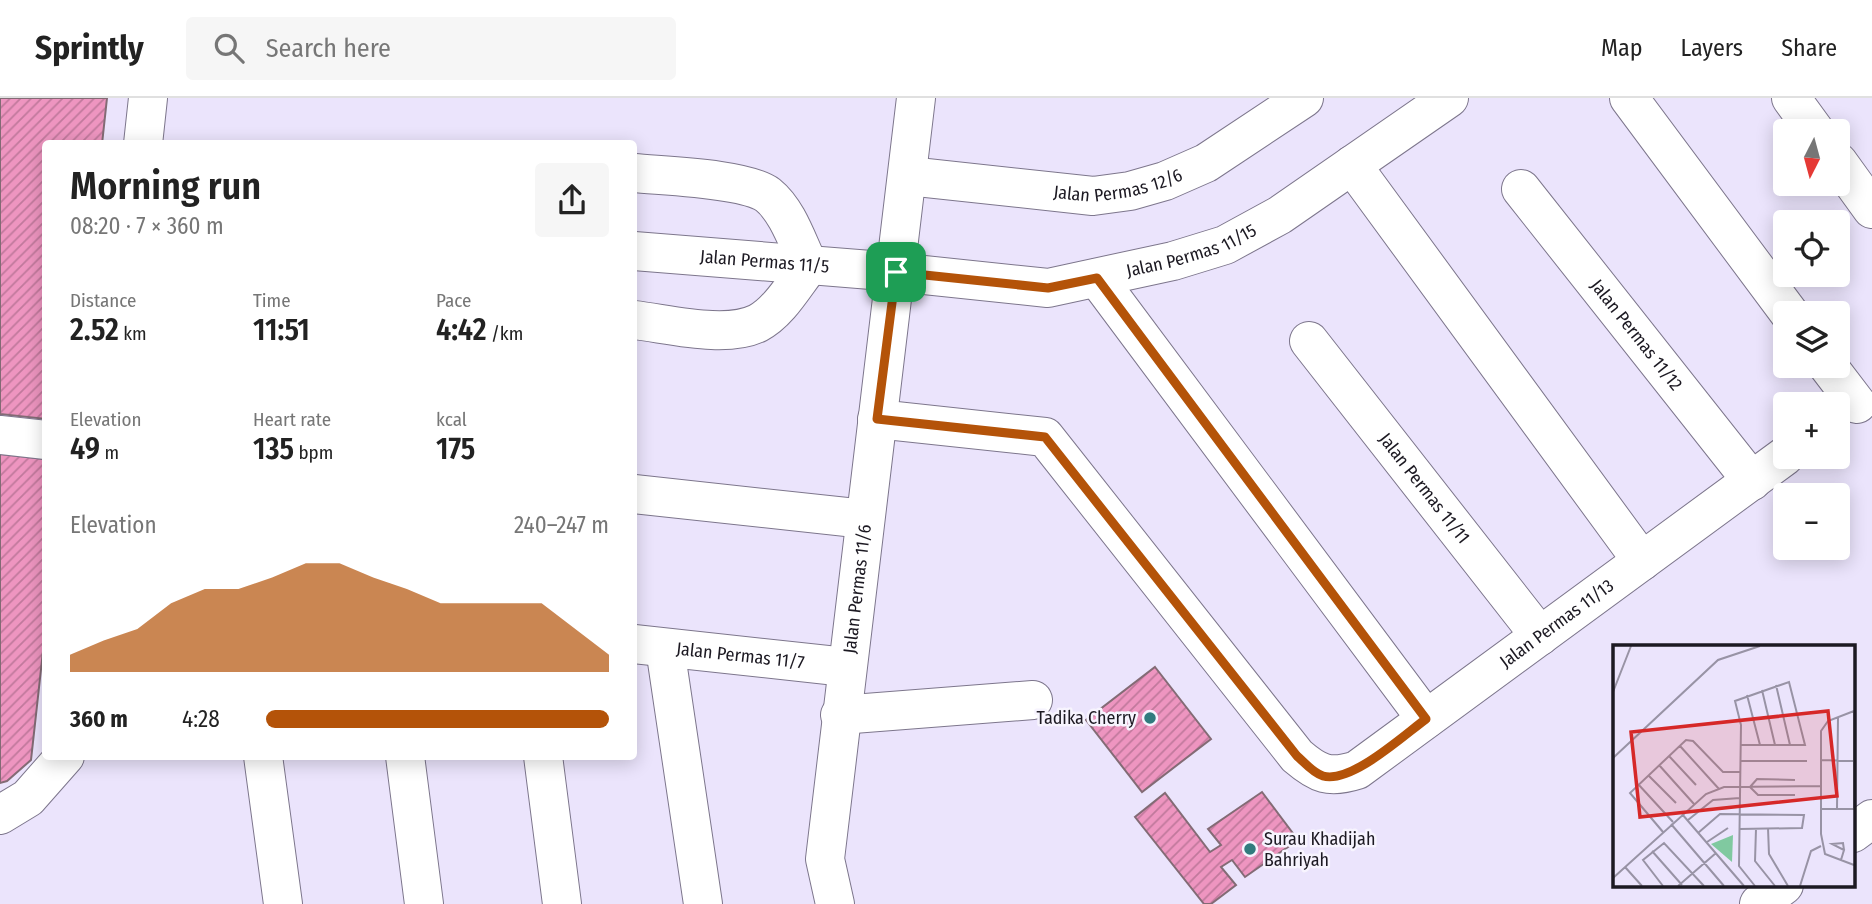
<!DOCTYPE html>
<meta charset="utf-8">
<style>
body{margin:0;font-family:"Fira Sans Condensed",sans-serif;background:#f6f6f6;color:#222;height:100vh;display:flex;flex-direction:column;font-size:26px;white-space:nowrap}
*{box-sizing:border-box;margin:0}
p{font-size:23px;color:#767676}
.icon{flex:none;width:38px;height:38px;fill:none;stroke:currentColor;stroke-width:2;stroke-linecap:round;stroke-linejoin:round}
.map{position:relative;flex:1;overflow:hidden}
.side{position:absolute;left:42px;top:42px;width:595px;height:620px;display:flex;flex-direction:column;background:#fff;border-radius:7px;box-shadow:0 4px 18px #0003}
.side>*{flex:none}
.needle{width:46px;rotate:186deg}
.buttons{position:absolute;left:1773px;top:21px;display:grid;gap:14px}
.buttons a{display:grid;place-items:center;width:77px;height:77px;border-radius:7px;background:#fff;box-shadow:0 4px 18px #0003;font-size:35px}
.pin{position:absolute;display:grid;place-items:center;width:60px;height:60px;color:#fff;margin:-30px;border-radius:14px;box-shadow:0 4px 10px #0006}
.round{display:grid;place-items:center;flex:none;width:74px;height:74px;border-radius:7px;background:#f6f6f6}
.summary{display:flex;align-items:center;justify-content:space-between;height:119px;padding:0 28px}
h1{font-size:38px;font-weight:600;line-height:52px}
.metrics{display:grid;grid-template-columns:repeat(3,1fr);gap:10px;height:119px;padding:7px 28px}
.metrics div{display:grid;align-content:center}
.metrics b{font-size:30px;font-weight:600}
.metrics small{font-size:19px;font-weight:400}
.metrics p{font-size:19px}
.chart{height:196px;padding:14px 28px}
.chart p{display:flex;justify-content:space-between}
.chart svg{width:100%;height:126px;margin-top:7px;fill:#b45309;opacity:.7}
ul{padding:0 28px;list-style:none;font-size:23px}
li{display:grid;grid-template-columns:112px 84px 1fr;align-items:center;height:52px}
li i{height:18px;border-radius:9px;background:#b45309}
header{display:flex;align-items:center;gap:42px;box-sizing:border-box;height:98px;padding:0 35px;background:#fff;border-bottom:2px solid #e0e0e0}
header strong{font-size:33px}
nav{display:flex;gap:38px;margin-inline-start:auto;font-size:24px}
.search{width:490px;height:63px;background:#f6f6f6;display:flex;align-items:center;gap:18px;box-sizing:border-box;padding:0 24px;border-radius:7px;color:#767676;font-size:26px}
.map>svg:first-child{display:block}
.building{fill:url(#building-hatch);stroke:#836b75;stroke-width:2}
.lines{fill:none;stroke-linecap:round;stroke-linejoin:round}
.minor-casing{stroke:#7d768c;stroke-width:40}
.minor{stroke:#fff;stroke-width:38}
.route-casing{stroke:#fff;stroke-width:14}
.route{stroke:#b45309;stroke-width:9}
.poi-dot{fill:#327b7e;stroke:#f7f4fe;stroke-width:2.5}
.labels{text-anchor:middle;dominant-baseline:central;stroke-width:5;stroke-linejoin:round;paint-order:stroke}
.street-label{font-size:18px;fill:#1c1922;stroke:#f7f4fe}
.poi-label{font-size:18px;fill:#1c1922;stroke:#f7f4fe;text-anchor:end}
.inset-road{fill:none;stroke:#9893a5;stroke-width:2}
.view{fill:#d62828;fill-opacity:0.15;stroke:#d62828;stroke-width:3.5}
.inset-edge{fill:none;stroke:#1c1922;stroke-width:3.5}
</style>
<header>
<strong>Sprintly</strong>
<div class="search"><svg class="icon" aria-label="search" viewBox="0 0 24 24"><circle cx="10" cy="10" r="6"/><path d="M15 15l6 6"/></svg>Search here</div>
<nav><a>Map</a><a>Layers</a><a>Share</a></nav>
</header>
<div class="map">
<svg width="1872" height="806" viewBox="0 0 1872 806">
<defs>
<pattern id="building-hatch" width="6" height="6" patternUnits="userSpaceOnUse" patternTransform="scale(1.75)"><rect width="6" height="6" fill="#ee95c0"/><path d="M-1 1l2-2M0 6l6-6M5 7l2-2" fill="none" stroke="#c0799c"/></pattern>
</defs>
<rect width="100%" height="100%" fill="#ebe4fc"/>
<path class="building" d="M 0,0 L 107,0 L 102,46 L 46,46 L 46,321 L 0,316 Z
M 0,356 L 46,361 L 46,526 L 31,662 L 7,683 L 0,685 Z
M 1155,569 L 1211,641 L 1142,694 L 1086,622 Z
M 1262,694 L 1298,742 L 1245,779 L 1232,762 L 1221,769 L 1236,787 L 1211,806 L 1204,806 L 1135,719 L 1165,695 L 1210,754 L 1221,747 L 1208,731 Z"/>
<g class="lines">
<g class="minor-casing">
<g id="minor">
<path d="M 1629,0 L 1789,215"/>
<path d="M 1791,0 L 1815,33"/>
<path d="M 143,46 L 148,0"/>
<path d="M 1838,64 L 1872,111"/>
<path d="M 1352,67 L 1642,463"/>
<path d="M 634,75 C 664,78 745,80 768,97 C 788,113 798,146 809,168"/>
<path id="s1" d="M 908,78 L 1093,98 L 1130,93 L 1165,83 L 1206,65 L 1304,0"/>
<path id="s2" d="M 1521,91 L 1752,383"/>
<path id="s3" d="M 634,153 L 896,174 L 1048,190 L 1173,163 L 1225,147 L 1280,117 L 1449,0"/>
<path d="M 1097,180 L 1426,621"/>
<path d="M 634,222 C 669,226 726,241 758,225 C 779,214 794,187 809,168"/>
<path id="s4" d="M 1309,243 L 1540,538"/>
<path d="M 1828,268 L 1857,306"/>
<path id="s5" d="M 877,321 L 1045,339 L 1297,658 C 1318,676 1329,681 1357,672 L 1785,358"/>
<path d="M 0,337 L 46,342"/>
<path d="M 634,396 L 865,421"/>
<path id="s6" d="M 634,546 L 846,569"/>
<path d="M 665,550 L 703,806"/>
<path d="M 840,617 L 1033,602"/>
<path d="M 263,658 L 283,806"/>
<path d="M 405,658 L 424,806"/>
<path d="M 543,658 L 562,806"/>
<path d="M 0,717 L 28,700 L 65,658"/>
<path d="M 1853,735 L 1872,721"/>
<path id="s7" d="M 835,806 L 825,761 L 916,0"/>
<path d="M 1759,806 L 1784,787"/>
</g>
</g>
<use href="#minor" class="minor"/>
</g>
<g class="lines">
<g class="route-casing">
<path id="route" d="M 896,174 L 1048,190 L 1097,180 L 1426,621 C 1404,637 1351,686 1323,678 C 1313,675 1304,664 1297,658 L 1045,339 L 877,321 Z"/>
</g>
<use href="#route" class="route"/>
</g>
<g class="poi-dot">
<circle cx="1150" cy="620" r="7"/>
<circle cx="1250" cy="751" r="7"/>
</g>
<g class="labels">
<g class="street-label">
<text stroke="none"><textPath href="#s1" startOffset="212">Jalan Permas 12/6</textPath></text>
<text stroke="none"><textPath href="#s3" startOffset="564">Jalan Permas 11/15</textPath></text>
<text stroke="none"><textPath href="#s3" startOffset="131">Jalan Permas 11/5</textPath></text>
<text stroke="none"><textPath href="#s2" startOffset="186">Jalan Permas 11/12</textPath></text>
<text stroke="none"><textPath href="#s4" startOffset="187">Jalan Permas 11/11</textPath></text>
<text stroke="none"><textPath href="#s7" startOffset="318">Jalan Permas 11/6</textPath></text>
<text stroke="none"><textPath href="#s5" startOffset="889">Jalan Permas 11/13</textPath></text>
<text stroke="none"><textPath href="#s6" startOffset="107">Jalan Permas 11/7</textPath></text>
</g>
<g class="poi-label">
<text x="1136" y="620">Tadika Cherry</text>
<text x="1264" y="741" text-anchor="start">Surau Khadijah<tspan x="1264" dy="21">Bahriyah</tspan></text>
</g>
</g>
<g transform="translate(1613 547)">
<rect width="242" height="242" fill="#ebe4fc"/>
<path d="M 120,190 L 119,217 L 98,199 Z" fill="#80c9a0"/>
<path class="inset-road" d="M 163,40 L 177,100M 149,45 L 162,100M 0,47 L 18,1M 134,50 L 147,100M 241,66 L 215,76 L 208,86 L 208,189 L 212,209 L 241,220M 128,100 L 192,100 L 176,37 L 122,56 L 128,80 L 126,221 L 142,241M 67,101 L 106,144M 56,111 L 83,140M 0,113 L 105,15 L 147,1M 208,115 L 241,116M 128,116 L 194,116M 46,120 L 81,159M 35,130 L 63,158M 25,139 L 60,177M 137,142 L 144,134 L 182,135M 137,142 L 145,150 L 182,150M 208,164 L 241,164M 224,164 L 225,72M 241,164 L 241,66M 69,169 L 131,241M 75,175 L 100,155 L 127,153M 58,179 L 111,241M 155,183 L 156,209 L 175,241M 143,184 L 142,216 L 162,241M 50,187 L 17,148 L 73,95 L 80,96 L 110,127 L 128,127M 85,188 L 107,169 L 191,170 L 189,183 L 127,184M 94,197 L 115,183M 39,206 L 69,240M 228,215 L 231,205 L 219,199 L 230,198 L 231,205M 12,222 L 29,241M 0,233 L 93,149 L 111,142 L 208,141M 50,241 L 30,215 L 51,198 L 91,241M 65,241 L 103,208M 187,241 L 198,206 L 208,201"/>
<path class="view" d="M 215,66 L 224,151 L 27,172 L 18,87 Z"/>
<rect width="242" height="242" class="inset-edge"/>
</g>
</svg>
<div class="buttons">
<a><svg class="needle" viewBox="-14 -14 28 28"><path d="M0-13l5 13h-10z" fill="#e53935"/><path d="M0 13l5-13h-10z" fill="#767676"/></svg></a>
<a><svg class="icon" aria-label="locate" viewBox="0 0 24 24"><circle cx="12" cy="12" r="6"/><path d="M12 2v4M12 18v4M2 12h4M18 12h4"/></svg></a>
<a><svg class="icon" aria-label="layers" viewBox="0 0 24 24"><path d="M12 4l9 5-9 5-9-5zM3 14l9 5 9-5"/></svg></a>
<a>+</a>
<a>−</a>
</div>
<div class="pin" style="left:896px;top:174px;background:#1e9e55"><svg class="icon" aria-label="arrive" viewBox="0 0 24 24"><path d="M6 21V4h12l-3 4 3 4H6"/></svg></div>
<section class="side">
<div class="summary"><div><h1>Morning run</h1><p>08:20 · 7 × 360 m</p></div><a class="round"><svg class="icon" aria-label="share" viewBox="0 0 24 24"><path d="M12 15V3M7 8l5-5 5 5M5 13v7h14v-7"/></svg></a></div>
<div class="metrics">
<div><p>Distance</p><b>2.52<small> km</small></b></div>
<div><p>Time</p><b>11:51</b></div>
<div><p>Pace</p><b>4:42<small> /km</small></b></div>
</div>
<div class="metrics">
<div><p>Elevation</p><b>49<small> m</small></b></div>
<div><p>Heart rate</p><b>135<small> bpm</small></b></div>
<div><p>kcal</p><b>175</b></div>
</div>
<div class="chart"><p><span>Elevation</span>240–247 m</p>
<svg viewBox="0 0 160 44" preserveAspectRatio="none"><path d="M0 44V38L10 33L20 29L30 20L40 15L50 15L60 11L70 6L80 6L90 11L100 15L110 20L120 20L130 20L140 20L150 29L160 38V44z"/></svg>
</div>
<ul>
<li><b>360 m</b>4:28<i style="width:100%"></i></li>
</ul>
</section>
</div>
